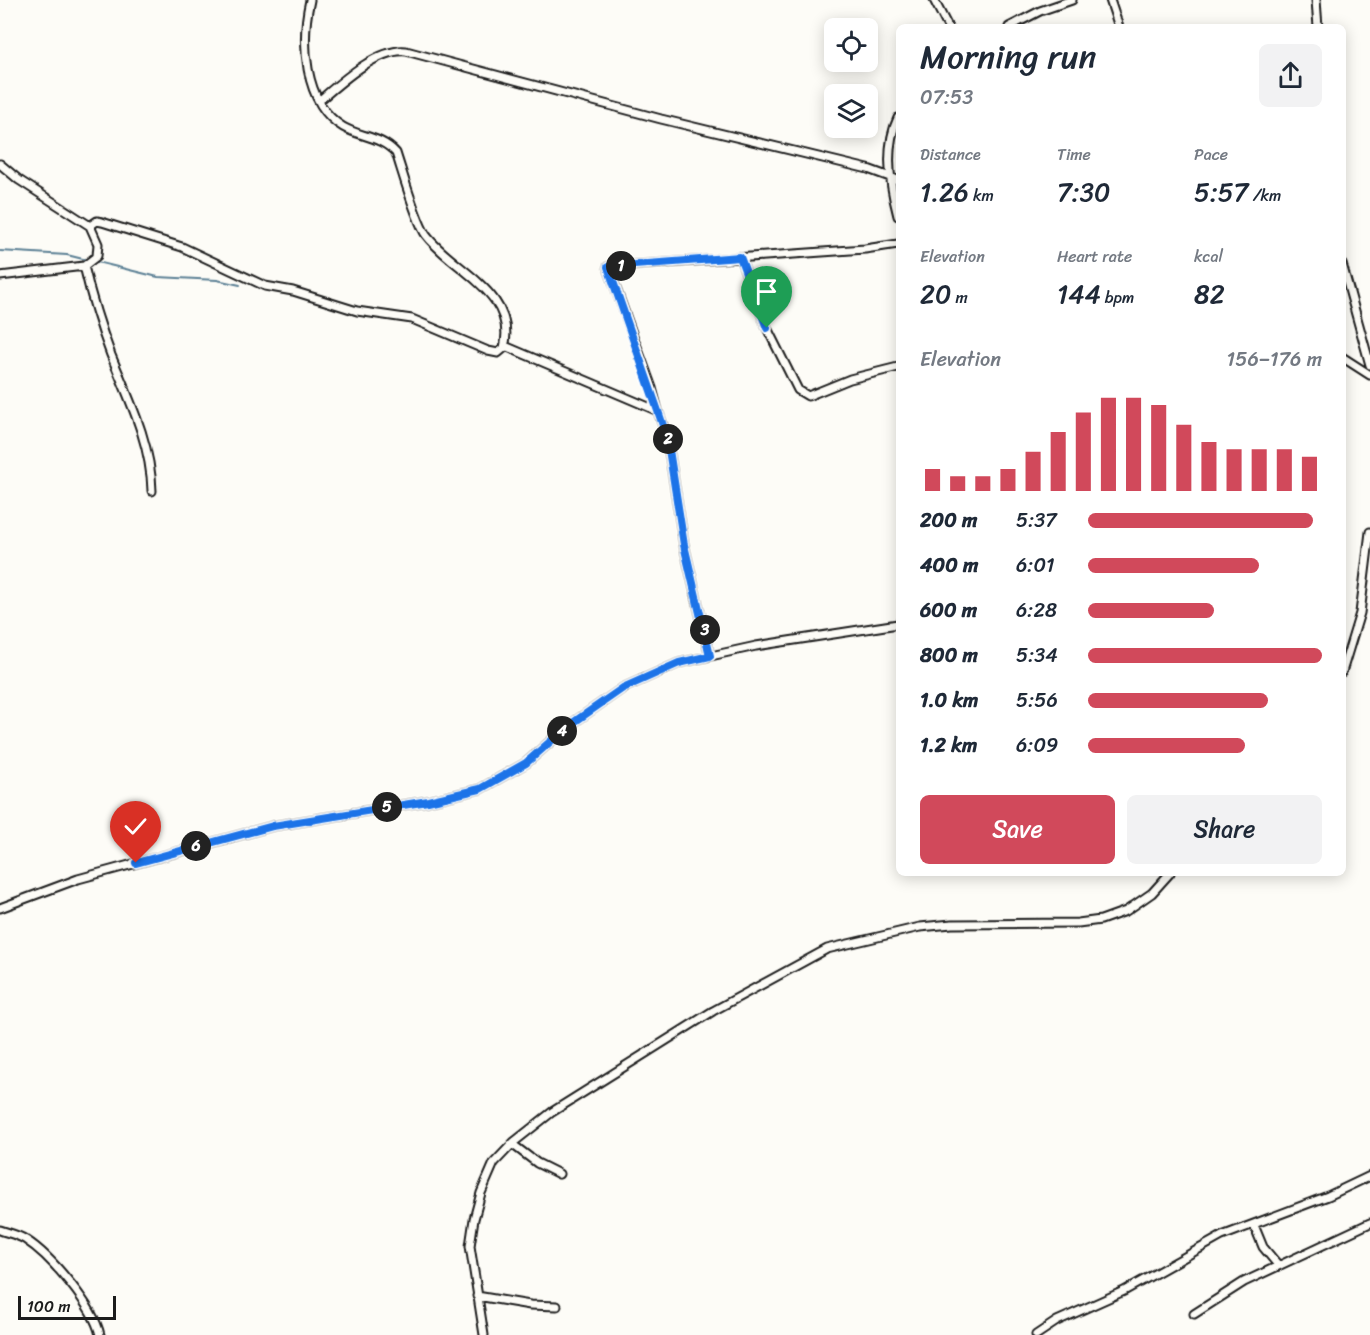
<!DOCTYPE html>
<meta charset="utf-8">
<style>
body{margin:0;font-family:Sriracha,sans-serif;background:#f2f2f3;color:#1f2937;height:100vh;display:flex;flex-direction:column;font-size:22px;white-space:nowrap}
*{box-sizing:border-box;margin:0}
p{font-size:20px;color:#747a83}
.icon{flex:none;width:33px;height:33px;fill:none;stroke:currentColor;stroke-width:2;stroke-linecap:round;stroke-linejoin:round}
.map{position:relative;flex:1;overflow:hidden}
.details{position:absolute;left:896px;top:24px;width:450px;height:852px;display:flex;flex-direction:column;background:#fff;border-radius:9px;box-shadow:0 3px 15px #0003}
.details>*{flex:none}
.controls{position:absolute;left:824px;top:18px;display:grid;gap:12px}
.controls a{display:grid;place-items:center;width:54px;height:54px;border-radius:9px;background:#fff;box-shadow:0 3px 15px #0003;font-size:30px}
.scale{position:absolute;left:18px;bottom:15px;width:98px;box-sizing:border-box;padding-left:6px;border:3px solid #1c1c1c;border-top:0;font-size:16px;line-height:21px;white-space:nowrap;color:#1c1c1c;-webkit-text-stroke:4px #fdfcf7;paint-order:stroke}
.pin{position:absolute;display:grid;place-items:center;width:51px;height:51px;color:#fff;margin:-62px -26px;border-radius:50% 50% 50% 0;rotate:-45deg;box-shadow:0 0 6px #0007}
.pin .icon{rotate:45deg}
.km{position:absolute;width:30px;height:30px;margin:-15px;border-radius:50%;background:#222;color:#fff;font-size:16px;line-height:30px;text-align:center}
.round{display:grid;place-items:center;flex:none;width:63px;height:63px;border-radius:9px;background:#f2f2f3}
.headline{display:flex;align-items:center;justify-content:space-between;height:102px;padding:0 24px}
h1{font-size:33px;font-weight:600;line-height:45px}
.figures{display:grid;grid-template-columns:repeat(3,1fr);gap:9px;height:102px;padding:6px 24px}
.figures div{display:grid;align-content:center}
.figures b{font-size:26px;font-weight:600}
.figures small{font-size:16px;font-weight:400}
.figures p{font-size:16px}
.chart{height:168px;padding:12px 24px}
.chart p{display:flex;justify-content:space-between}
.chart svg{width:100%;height:108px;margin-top:6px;stroke:#d1495b;stroke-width:6}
.button{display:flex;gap:12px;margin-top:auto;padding:12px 24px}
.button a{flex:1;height:69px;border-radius:9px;background:#d1495b;color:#fff;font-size:24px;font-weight:600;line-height:69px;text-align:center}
.button a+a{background:#f2f2f3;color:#1f2937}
ul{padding:0 24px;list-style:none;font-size:20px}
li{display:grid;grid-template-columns:96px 72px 1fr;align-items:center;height:45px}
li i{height:15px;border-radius:8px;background:#d1495b}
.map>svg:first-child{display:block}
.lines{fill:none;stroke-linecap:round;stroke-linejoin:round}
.stream{stroke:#5c8095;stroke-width:2}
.minor-casing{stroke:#1c1c1c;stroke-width:11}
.minor{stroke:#fdfcf7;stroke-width:7}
.route-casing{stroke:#fff;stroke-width:12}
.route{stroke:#1a73e8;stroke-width:8}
</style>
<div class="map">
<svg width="1370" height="1335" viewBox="0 0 1370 1335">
<rect width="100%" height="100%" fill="#fdfcf7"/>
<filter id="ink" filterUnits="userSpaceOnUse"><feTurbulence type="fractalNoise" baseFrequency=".0167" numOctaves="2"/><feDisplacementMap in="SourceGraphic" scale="12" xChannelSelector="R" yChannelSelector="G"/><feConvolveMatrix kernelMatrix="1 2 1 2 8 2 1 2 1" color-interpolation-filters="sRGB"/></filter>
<g filter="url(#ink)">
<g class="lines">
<path class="stream" d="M 0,251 L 67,255 L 87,260
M 93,261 L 158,277 L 217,280 L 240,285"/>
<g class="minor-casing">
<path id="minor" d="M 934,0 L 948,27
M 1110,0 L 1119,27
M 1316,0 L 1318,27
M 1009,27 L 1040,11 L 1072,0
M 320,100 C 341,82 378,48 406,51 L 661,119 L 868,169 L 898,180
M 898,118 C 884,147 890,186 898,216
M 0,164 L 19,180 L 90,226 L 98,244 L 97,256 L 84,266 L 0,276
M 90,226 L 97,221 L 102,222 L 182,247 L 265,286 L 293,291 L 357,311 L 412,319 L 488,351 L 498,353 L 504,348 C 518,293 452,270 426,235 C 416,221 402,171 396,153 C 381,136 360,137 343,127 C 303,103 301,40 310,0
M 740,257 L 767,328 L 798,390 L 808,396 L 850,379 L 898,367
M 1342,264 L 1370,365
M 84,266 C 91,296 100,326 111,355 C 129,399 151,443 152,491
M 505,346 L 658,411 L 667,437 L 684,545 L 710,656
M 1342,357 L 1370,375
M 658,411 L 652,388 L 608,267 L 865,249 L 898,244
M 1342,672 L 1360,613 L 1370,532
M 0,908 L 78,879 L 273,826 L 428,801 L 480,789 L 526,763 L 567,727 L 623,688 L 679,663 L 756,646 L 898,624
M 512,1144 L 537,1163 L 559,1174
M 1254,1225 L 1263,1247 L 1278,1265
M 0,1230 C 8,1233 19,1235 26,1240 C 51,1256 94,1307 100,1335
M 477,1296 L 530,1305 L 557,1306
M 1194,1314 L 1244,1282 L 1370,1223
M 484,1335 L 470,1246 L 474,1219 L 481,1193 L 494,1163 L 514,1142 L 552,1112 L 713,1011 L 827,949 L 920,927 L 952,924 L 1078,923 L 1101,920 L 1126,911 L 1152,893 L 1170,873
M 1036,1335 L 1057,1321 L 1124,1291 L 1222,1236 L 1328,1196 L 1370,1176"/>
</g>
<use href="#minor" class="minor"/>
</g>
</g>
<g class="lines" filter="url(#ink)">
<g class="route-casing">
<path id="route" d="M 136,863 L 273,826 L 428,801 L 480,789 L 526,763 L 567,727 L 623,688 L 679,663 L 710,656 L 684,545 L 667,437 L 608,267 L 740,257 L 767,328"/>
</g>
<use href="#route" class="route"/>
</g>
</svg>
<div class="controls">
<a><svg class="icon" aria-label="locate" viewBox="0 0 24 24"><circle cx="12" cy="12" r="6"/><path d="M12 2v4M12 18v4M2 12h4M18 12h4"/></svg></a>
<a><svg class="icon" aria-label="layers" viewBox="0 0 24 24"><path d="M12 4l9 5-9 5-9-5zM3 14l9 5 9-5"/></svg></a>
</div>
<div class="scale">100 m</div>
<div class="pin" style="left:767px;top:328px;background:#1e9e55"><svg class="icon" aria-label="arrive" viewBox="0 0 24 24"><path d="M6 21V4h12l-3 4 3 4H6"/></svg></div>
<div class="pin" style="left:136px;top:863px;background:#d93025"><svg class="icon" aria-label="check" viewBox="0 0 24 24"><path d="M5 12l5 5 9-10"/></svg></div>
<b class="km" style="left:621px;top:266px">1</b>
<b class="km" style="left:668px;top:439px">2</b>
<b class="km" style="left:705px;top:630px">3</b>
<b class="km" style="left:562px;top:731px">4</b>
<b class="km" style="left:387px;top:807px">5</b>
<b class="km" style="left:196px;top:846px">6</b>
<section class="details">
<div class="headline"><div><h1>Morning run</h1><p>07:53</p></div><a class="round"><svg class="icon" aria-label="share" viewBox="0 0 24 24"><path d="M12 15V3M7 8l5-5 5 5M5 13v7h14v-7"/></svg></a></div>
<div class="figures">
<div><p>Distance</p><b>1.26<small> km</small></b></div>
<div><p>Time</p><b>7:30</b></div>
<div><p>Pace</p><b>5:57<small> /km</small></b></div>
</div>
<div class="figures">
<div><p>Elevation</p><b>20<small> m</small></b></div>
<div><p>Heart rate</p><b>144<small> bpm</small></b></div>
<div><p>kcal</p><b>82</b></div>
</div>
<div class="chart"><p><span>Elevation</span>156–176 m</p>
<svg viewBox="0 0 160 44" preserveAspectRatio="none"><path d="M5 44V35M15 44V38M25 44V38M35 44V35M45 44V28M55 44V20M65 44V12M75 44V6M85 44V6M95 44V9M105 44V17M115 44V24M125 44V27M135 44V27M145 44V27M155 44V30"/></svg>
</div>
<ul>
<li><b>200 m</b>5:37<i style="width:96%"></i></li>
<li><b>400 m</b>6:01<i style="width:73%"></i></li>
<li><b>600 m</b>6:28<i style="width:54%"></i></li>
<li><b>800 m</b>5:34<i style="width:100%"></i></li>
<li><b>1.0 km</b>5:56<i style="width:77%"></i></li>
<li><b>1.2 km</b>6:09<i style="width:67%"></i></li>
</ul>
<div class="button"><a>Save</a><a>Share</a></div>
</section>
</div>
